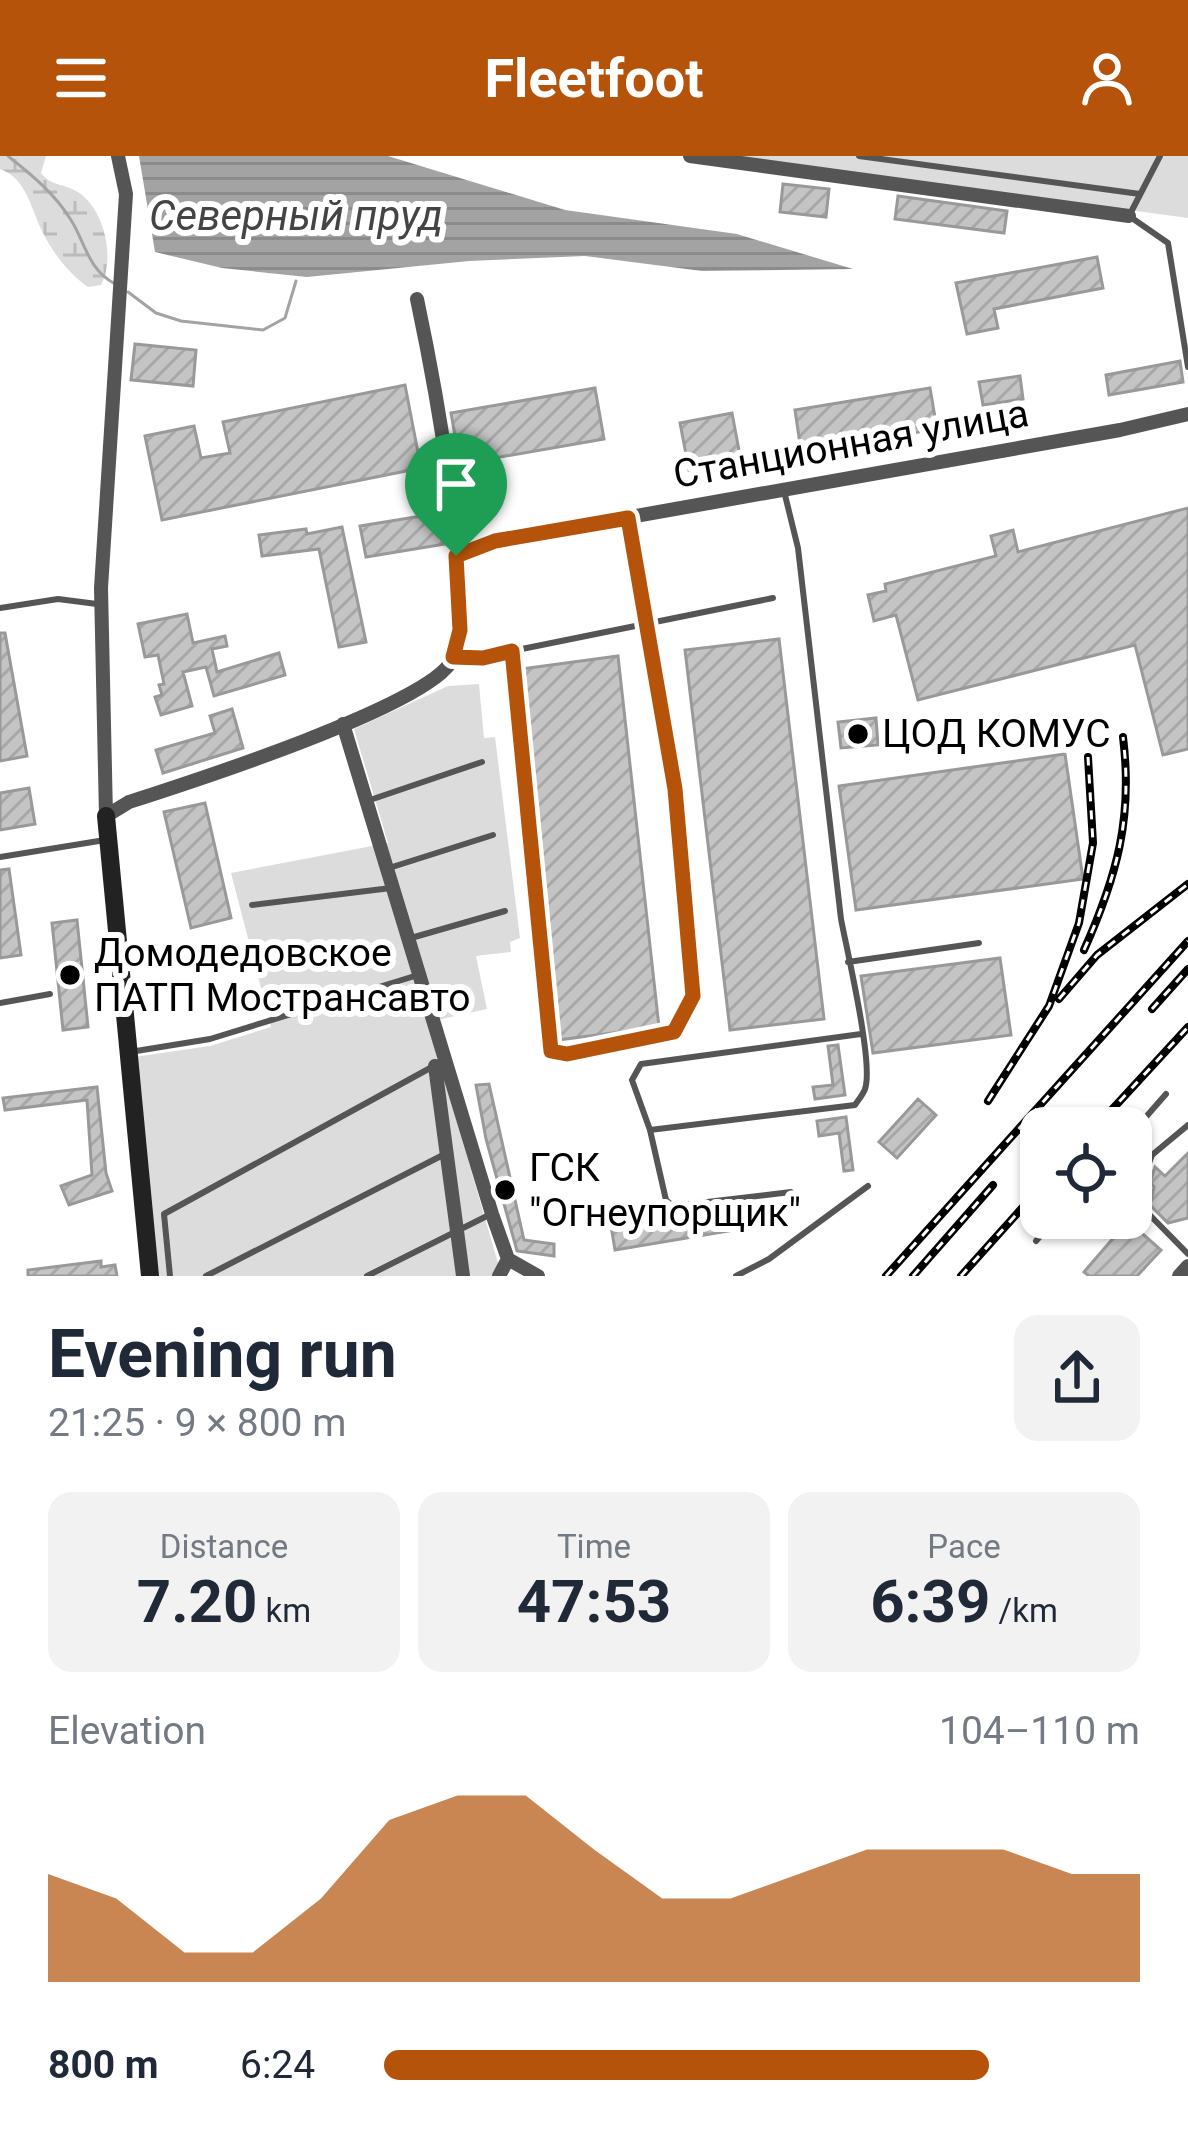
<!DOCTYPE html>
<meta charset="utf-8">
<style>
body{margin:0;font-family:Roboto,sans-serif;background:#f2f2f3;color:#1f2937;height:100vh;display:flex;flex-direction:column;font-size:45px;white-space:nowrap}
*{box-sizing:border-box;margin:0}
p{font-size:39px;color:#747a83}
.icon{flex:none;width:66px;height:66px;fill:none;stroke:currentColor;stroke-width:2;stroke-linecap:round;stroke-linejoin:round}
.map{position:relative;height:1120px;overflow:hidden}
.panel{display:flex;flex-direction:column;background:#fff;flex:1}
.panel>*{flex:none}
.controls{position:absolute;left:1020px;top:951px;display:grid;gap:24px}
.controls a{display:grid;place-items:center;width:132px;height:132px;border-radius:24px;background:#fff;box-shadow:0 3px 9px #0004;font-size:60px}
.pin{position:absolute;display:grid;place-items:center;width:102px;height:102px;color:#fff;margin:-123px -51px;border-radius:50% 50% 50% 0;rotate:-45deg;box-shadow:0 0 12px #0007}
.pin .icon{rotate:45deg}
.round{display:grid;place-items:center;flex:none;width:126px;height:126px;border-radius:24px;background:#f2f2f3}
.head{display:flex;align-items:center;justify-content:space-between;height:204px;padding:0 48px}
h1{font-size:66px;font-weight:700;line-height:90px}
.figures{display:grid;grid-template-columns:repeat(3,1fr);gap:18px;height:204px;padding:12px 48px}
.figures div{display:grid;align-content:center;border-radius:24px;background:#f2f2f3;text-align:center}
.figures b{font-size:60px;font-weight:700}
.figures small{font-size:33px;font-weight:400}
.figures p{font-size:33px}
.chart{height:336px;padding:24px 48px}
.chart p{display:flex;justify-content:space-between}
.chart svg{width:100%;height:216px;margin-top:12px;fill:#b45309;opacity:.7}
ul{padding:0 48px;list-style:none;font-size:39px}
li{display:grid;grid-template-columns:192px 144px 1fr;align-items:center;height:90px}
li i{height:30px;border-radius:15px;background:#b45309}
header{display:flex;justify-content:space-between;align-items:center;height:156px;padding:0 48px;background:#b45309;color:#fff;font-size:54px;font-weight:700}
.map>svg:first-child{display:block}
.wetland{fill:url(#wetland-marsh)}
.garden{fill:#dcdcdc}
.water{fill:url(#water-rules)}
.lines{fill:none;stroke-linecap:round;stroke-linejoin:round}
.stream{stroke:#a3a3a3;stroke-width:3}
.building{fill:url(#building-hatch);stroke:#999;stroke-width:3}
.lane{stroke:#555;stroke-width:6}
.street{stroke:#555;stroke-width:14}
.secondary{stroke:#222;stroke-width:18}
.rail-casing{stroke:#000;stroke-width:8}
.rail{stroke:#fff;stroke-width:3;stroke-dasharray:9;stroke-linecap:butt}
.route-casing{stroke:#fff;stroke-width:24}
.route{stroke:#b45309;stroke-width:15}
.poi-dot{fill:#000;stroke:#fff;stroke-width:4.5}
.labels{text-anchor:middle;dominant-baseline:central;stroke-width:12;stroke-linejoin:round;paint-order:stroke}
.street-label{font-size:39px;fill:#000;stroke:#fff}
.poi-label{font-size:39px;fill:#000;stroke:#fff;text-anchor:start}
.water-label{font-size:42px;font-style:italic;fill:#444;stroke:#fff}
</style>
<header><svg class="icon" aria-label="menu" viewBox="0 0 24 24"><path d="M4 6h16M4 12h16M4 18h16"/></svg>Fleetfoot<svg class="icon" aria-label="person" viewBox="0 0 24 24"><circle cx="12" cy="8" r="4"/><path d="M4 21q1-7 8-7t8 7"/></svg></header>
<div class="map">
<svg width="1188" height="1120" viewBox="0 0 1188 1120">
<defs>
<pattern id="wetland-marsh" width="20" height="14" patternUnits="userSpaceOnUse" patternTransform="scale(3)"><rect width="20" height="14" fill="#dcdcdc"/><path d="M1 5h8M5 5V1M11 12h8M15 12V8" fill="none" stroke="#bbb"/></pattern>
<pattern id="water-rules" width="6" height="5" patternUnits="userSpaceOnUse" patternTransform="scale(3)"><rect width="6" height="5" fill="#a3a3a3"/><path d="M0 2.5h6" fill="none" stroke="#8b8b8b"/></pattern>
<pattern id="building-hatch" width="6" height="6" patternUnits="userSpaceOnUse" patternTransform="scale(3)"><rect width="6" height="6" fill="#c4c4c4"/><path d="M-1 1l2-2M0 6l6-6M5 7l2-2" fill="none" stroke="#a7a7a7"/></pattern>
</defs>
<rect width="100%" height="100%" fill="#fff"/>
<path class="wetland" d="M 0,0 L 46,0 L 41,17 C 51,30 61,27 74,34 C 104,48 116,103 101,129 L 88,131 C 69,118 53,97 43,77 C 31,54 27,22 0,13 Z"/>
<path class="garden" d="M 731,0 L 1188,0 L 1188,62 Z
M 479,528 L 484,582 L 495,581 L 520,782 L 510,786 L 511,796 L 476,800 L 487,853 L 428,866 L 500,1114 L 495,1120 L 157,1120 L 134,901 L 210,890 L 271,871 L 231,717 L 388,687 L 354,573 L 448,530 Z"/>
<path class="water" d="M 139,0 L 388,0 L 565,54 L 737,78 L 853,113 L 702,115 L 585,100 L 469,105 L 307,121 L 222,112 L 155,96 Z"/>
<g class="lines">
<path class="stream" d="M 8,0 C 32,19 55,38 71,64 C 86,88 87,112 115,128
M 128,136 L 156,157 L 181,165 L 263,174 L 285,162 L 296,125"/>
</g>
<path class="building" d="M 783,28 L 829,33 L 826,61 L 780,56 Z
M 898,40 L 1007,55 L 1004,77 L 895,63 Z
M 1097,101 L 1103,132 L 994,153 L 998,172 L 967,178 L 956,127 Z
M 135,188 L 196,194 L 193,230 L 131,224 Z
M 1180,205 L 1183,226 L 1109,239 L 1106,219 Z
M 1020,220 L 1023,243 L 983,249 L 979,226 Z
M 405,229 L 421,312 L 162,364 L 145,280 L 194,270 L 201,302 L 230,297 L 223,266 Z
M 595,232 L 604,283 L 460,308 L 451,257 Z
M 930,232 L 937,273 L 801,295 L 795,254 Z
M 732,257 L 741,305 L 689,314 L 680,267 Z
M 1188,352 L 1188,593 L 1163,599 L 1135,489 L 918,544 L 896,459 L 874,465 L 868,439 L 886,435 L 885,428 L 996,400 L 991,380 L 1013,374 L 1018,396 Z
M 440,357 L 445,388 L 366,401 L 360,370 Z
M 342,371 L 366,486 L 339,491 L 319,393 L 262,400 L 259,379 L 306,373 L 307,378 Z
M 187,458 L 193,487 L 225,480 L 227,490 L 212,493 L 217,516 L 279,497 L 285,519 L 214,540 L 206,511 L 183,516 L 192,550 L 161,559 L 155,541 L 162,539 L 159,529 L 164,528 L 158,499 L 145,501 L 138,468 Z
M 0,477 L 5,477 L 27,600 L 0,605 Z
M 779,483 L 824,863 L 730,874 L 685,494 Z
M 618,500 L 659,871 L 558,884 L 521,513 Z
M 232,553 L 243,592 L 163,617 L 156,594 L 215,577 L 210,560 Z
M 876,562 L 878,589 L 841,592 L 838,566 Z
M 1065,598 L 1083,723 L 856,754 L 839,630 Z
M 29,632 L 35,668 L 0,674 L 0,637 Z
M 205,647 L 231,762 L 191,772 L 164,656 Z
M 9,713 L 21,799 L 0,802 L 0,714 Z
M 77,764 L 88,871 L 63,874 L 52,767 Z
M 1000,802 L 1011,879 L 873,897 L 861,820 Z
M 838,889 L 845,939 L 815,943 L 813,931 L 833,929 L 828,890 Z
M 489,928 L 524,1084 L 554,1088 L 554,1100 L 517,1095 L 486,983 L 476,929 Z
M 97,931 L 106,1017 L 112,1035 L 69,1049 L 61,1030 L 92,1019 L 87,944 L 5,954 L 3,942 Z
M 918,943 L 936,959 L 897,1002 L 879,986 Z
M 846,961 L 853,1014 L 844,1015 L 839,977 L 819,980 L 817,965 Z
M 1188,997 L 1188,1062 L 1168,1067 L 1150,1049 L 1154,1031 L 1150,1026 L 1155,1011 L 1165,1020 Z
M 754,1048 L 758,1070 L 615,1094 L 611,1070 Z
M 1128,1065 L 1161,1094 L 1137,1120 L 1089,1120 L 1084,1116 Z
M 101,1105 L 101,1111 L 115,1109 L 117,1120 L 28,1120 L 28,1114 Z"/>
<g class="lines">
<path class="lane" d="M 859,0 L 1140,38
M 1160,0 L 1129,60 L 1168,87 L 1188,211
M 784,335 L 798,392 L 841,763 C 847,795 874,908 865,933 C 863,939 858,944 855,949 L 650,974 L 632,924 L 641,908 L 861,878
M 0,452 L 58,443 L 97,448
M 512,495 L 773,442
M 457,501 L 483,502 L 512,495 L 551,895 L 567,897 L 674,876 L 693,840 L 675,633 L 628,366
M 367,645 L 482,606
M 0,701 L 105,684
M 389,712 L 493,679
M 252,749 L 391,732
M 411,782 L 505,755
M 848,806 L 979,787
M 0,847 L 50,838
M 130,896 L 210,883 L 418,819
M 1188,969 L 1152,999 L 1135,1044 L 1188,1098
M 650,974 L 666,1044 L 673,1050 L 791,1036
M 1131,978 L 1166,938
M 1036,1085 L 1056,1062
M 170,1120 L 164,1058 L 432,911
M 206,1120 L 443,999
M 367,1120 L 489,1059
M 736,1120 L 769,1103 L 868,1030"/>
<path class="street" d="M 690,0 L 1129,60
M 456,400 L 495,385 L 1120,274 L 1188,258
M 343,568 L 492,1058 L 508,1103 L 538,1120
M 106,660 L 129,646 C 185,628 431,549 452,504 C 478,450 431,209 417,143
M 106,660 L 101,432 L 126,38 L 118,0
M 435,910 L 463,1120
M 499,1120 L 508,1103
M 1179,1120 L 1188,1110"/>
<path class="secondary" d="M 106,660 L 150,1120"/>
<g class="rail-casing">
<path id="rail" d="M 1084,794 C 1117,720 1133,662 1123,581
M 1059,843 L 1097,799 L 1188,728
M 1152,853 L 1188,813
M 988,945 L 1049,850 L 1079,767 L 1093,687 L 1088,601
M 1095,972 L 1188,871
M 886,1120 L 1188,785
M 913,1120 L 993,1029
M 961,1120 L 1041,1031"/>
</g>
<use href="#rail" class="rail"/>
</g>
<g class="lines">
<g class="route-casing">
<path id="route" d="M 628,362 L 675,633 L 693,840 L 674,876 L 567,898 L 551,895 L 512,495 L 483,502 L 453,501 L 460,474 L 456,400 L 495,385 Z"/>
</g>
<use href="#route" class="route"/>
</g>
<g class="poi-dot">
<circle cx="858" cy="578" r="12"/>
<circle cx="70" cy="819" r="12"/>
<circle cx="505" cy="1034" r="12"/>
</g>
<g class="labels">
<g class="street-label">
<text transform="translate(851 288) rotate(-10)">Станционная улица</text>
</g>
<g class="poi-label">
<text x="882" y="578">ЦОД КОМУС</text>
<text x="94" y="797">Домодедовское<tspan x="94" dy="45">ПАТП Мострансавто</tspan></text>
<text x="529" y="1012">ГСК<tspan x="529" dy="45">"Огнеупорщик"</tspan></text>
</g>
<g class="water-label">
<text x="296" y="59">Северный пруд</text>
</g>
</g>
</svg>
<div class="controls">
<a><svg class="icon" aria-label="locate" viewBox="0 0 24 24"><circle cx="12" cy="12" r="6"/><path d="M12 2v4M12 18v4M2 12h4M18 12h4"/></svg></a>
</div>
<div class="pin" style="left:456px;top:400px;background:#1e9e55"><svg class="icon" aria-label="arrive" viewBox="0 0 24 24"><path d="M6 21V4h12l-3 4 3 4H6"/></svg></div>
</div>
<section class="panel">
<div class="head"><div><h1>Evening run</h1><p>21:25 · 9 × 800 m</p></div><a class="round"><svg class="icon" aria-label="share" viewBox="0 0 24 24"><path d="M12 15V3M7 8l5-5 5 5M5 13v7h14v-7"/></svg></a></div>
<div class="figures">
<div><p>Distance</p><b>7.20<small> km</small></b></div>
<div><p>Time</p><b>47:53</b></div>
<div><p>Pace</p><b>6:39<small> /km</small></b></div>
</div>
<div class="chart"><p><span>Elevation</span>104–110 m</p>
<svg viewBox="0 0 160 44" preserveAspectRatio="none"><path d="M0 44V22L10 27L20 38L30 38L40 27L50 11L60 6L70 6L80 17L90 27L100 27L110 22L120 17L130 17L140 17L150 22L160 22V44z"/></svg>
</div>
<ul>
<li><b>800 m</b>6:24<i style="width:80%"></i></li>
</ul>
</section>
